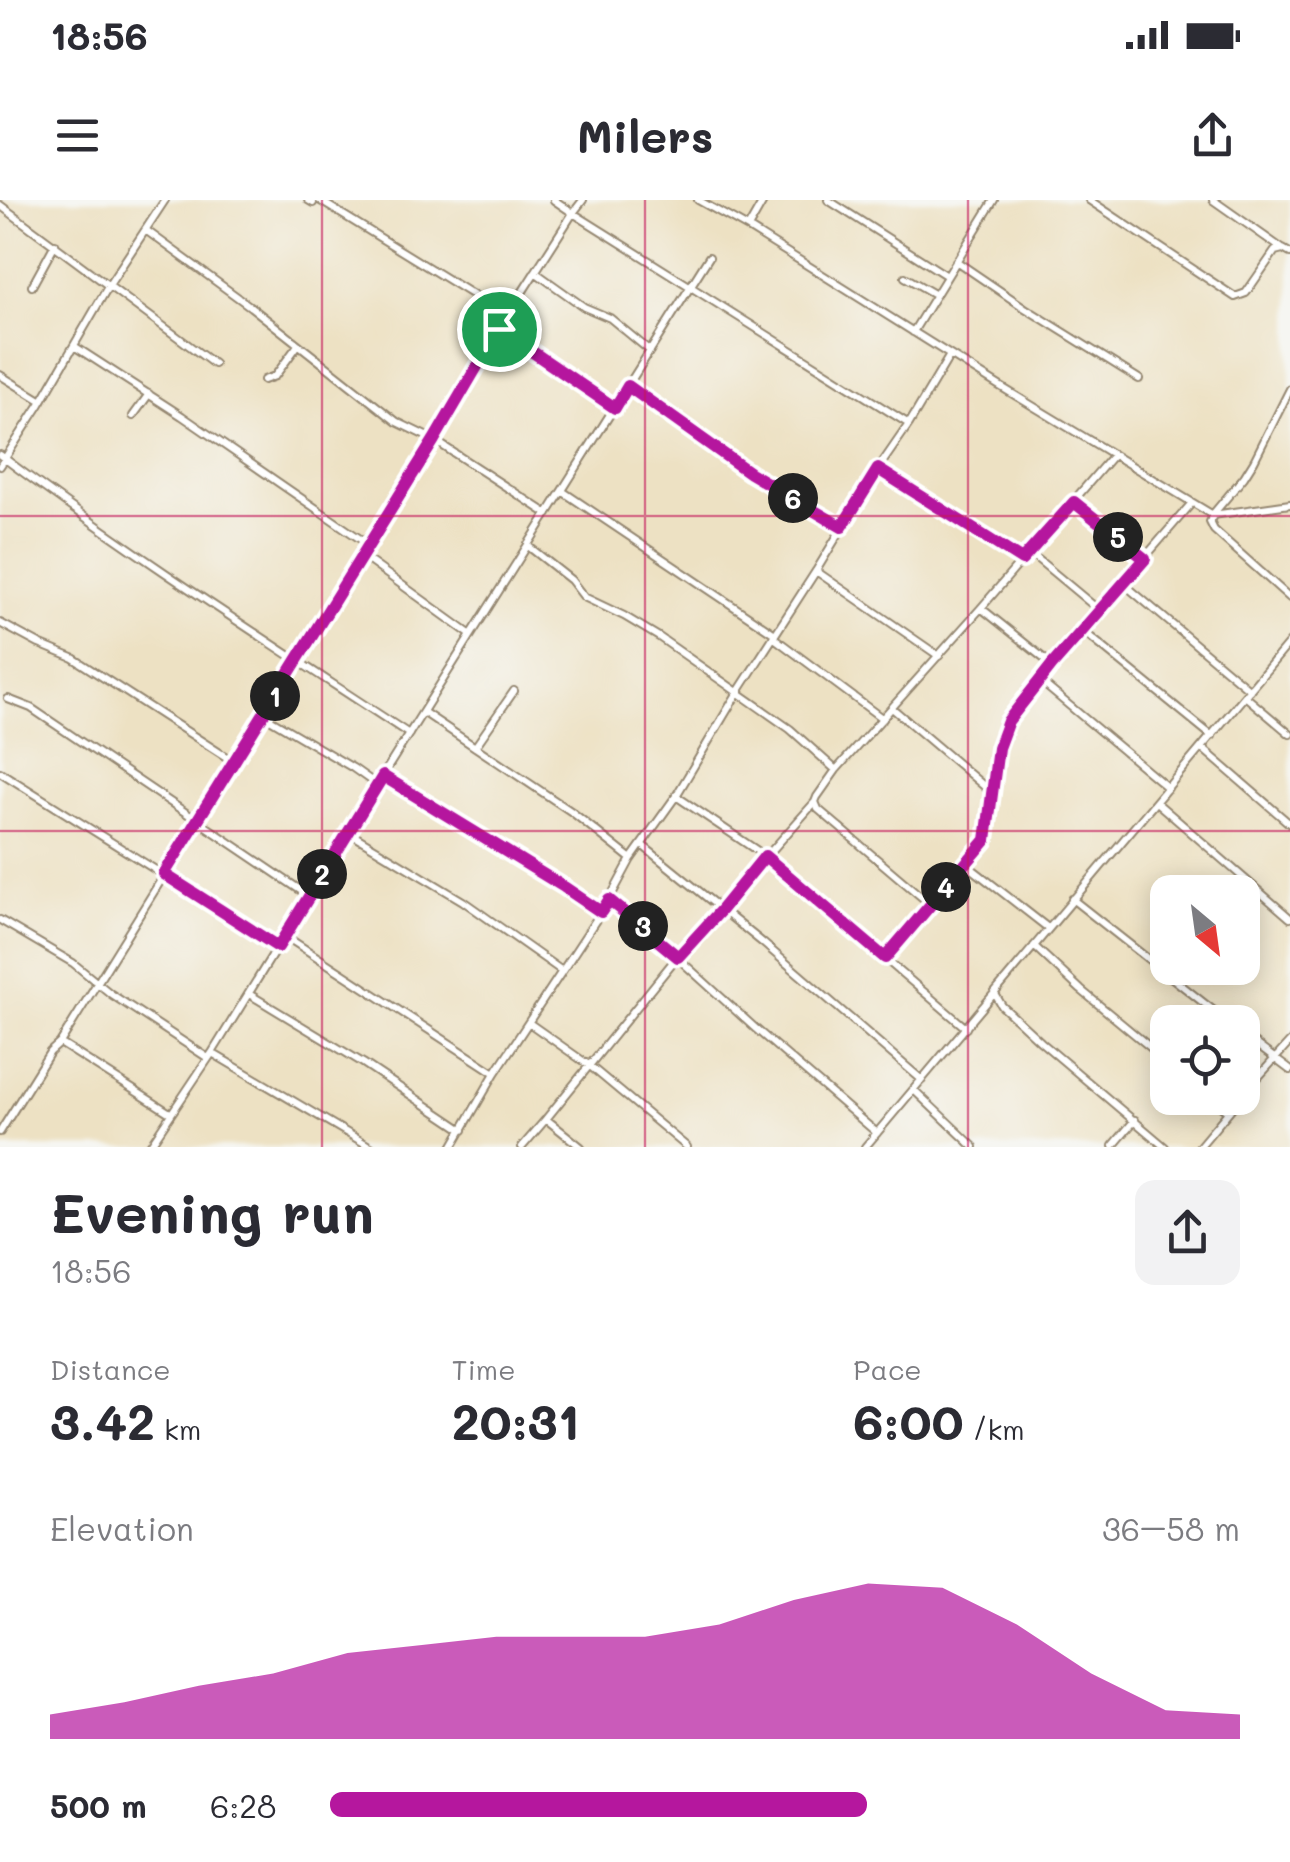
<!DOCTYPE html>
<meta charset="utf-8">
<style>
body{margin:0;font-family:Mali,sans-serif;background:#f2f2f3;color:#2b2b33;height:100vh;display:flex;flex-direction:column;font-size:38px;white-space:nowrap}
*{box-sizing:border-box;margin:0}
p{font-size:32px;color:#7c7c81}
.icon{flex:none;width:55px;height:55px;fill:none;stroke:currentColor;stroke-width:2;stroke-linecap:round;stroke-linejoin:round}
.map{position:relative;height:947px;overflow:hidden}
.sheet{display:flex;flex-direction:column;background:#fff;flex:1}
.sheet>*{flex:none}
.needle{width:65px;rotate:151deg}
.controls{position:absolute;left:1150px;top:675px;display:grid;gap:20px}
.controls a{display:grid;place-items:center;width:110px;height:110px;border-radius:20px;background:#fff;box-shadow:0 5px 25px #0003;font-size:50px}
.pin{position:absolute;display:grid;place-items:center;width:85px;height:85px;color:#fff;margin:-42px;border:5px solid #fff;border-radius:50%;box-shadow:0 2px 10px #0007}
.km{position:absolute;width:50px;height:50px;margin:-25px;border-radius:50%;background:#222;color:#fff;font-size:28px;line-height:50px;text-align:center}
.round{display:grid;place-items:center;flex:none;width:105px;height:105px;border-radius:20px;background:#f2f2f3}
.overview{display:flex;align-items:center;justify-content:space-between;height:170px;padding:0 50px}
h1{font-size:55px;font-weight:800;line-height:75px}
.metrics{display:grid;grid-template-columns:repeat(3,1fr);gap:15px;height:170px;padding:10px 50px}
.metrics div{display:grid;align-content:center}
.metrics b{font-size:50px;font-weight:800}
.metrics small{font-size:28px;font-weight:400}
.metrics p{font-size:28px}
.chart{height:280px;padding:20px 50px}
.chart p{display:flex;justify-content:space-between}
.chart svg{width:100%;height:180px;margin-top:10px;fill:#b5179e;opacity:.7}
ul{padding:0 50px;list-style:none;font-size:32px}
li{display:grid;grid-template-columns:160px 120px 1fr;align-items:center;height:75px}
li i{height:25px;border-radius:12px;background:#b5179e}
.status{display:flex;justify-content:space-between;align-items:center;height:70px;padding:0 50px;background:#fff;direction:ltr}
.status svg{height:28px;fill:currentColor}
header{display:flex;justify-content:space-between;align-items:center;height:130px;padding:0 50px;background:#fff;font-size:45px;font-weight:800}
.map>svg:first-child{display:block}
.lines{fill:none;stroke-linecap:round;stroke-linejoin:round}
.minor-casing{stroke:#948670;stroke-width:10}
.minor{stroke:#fff;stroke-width:6}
.route-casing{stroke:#fff;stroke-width:20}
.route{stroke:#b5179e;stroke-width:12}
.grid{fill:none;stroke:#c2185b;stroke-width:2.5;stroke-opacity:0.55}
</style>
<div class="status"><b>18:56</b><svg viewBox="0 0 49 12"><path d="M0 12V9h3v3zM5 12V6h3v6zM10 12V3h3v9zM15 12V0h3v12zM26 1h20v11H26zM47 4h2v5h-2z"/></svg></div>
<header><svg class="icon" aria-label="menu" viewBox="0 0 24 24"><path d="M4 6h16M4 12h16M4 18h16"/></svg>Milers<svg class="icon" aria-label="share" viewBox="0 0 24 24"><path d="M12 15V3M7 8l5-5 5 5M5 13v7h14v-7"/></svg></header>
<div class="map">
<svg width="1290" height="947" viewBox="0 0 1290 947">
<rect width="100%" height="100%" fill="#f6f6f2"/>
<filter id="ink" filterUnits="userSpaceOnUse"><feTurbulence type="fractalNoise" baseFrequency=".01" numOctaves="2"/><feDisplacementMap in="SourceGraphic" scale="20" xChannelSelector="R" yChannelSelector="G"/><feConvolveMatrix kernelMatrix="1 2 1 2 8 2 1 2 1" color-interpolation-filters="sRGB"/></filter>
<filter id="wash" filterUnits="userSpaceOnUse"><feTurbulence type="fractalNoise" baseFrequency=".0048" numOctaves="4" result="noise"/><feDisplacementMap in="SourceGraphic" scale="40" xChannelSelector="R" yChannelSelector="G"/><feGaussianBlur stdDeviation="2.25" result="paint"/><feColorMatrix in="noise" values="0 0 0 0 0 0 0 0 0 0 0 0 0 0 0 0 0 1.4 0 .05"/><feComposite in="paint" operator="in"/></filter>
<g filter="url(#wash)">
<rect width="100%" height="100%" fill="#ede1c3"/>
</g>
<g filter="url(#ink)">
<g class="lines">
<g class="minor-casing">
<path id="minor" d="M 308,0 L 313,3
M 319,0 L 507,116
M 554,0 L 573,13 L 583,0
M 698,0 L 748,28 L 998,185 L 1213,315 L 1290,304
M 828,0 L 947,76
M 1089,0 L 1235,97 L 1246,93 L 1275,51 L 1283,49 L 1290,53
M 1213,0 L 1281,48
M 0,5 L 214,164
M 748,28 L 764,0
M 147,31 L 251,107 L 397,222 L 434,240 L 548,314
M 956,61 L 1025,108 L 1139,179
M 535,72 L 584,107 L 610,118 L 650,151
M 905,77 L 936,95
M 32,86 L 55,44
M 499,129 L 615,208
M 913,132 L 994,0
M 74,146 L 182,216 L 369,345
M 0,175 L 42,201
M 264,180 L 275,176 L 298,145
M 628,187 L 750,273 L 842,327
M 133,216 L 149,194
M 0,255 C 131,354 271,443 409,534
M 0,266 L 40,204 L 109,85 L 165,0
M 878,269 L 1022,360
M 562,291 L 775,434
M 1074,302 L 1145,359
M 1213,314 L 1244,277 L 1254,261 L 1290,189
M 1213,315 L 1210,322 L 1214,330 L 1290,398
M 528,346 L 571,380 L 584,397 L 624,416 L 659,437 L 790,529 L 836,570
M 1029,352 L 1100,411
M 362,356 L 471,435
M 816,371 L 939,456
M 1124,384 L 1250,490
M 981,408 L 1052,465
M 0,423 L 39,444 L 73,458 L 234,562
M 1083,431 L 1212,536
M 773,437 L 883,519
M 1040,481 L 1168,588
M 1245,496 L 1290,534
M 8,499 L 31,508 L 309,696
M 892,508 L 991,592
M 423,512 L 572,612 L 631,659
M 263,515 L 353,568 L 377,585
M 475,547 L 514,491
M 1202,548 L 1290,624
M 0,572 L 278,747
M 383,575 L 565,687 L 601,712
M 676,596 L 765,656 L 966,828
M 1156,602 L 1290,718
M 348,632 L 463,701 L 562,771
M 642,645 L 763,743 L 922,880
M 966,664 L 1048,728
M 1072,699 L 1228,822
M 609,700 L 636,720 L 756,829 L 877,933
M 931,705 L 818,609 L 815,602 L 817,597 L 836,570 L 981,408 L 1113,255
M 0,720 L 73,763 L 111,794 L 208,858
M 285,736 L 495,873
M 1034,746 L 1081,790 L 1168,862
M 885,758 L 986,640 L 998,548 L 1008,521 L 1052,465 L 1191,304
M 249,794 L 363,863 L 463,930
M 995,794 L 1002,806 L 1041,842 L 1165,947
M 529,823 L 590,866 L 687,947
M 1242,834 L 1290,870
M 60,843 L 170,913
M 212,853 L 371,947
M 914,890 L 974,947
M 1242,895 L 1290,842
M 1210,898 L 1228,912
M 546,919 L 677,757 L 815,602
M 0,932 L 50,852 L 60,843 L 434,240 L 507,116 L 573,13 L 909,224
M 1113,946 L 1135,920
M 149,947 L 212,853 L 383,575 L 709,57
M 452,947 L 495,873 L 609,700 L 631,659 L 676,596 L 738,492 L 816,371 L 878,269 L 909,224 L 950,155
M 522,947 L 546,919 L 581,947
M 865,947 L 1290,442
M 1199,947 L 1240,898"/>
</g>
<use href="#minor" class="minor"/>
</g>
</g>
<g class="lines" filter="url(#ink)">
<g class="route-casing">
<path id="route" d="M 499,129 L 615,208 L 628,186 L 750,273 L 842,327 L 878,269 L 1022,360 L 1074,302 L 1145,359 L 1052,465 L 1008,521 L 998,548 L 986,640 L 885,758 L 765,656 L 721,710 L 678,757 L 609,700 L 601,712 L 564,687 L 383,576 L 278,747 L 164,674 L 434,240 Z"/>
</g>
<use href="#route" class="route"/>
</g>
<path class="grid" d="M 322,0 L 322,947M 645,0 L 645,947M 968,0 L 968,947M 0,316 L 1290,316M 0,631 L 1290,631"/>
</svg>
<div class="controls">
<a><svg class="needle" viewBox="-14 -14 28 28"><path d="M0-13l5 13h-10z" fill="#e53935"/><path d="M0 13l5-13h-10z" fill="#7c7c81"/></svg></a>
<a><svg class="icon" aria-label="locate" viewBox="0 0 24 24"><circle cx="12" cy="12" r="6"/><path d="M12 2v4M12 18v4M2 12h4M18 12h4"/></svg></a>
</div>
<div class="pin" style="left:499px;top:129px;background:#1e9e55"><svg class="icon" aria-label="arrive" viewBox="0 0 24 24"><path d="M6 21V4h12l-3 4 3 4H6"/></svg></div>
<b class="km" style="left:275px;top:496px">1</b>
<b class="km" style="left:322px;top:674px">2</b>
<b class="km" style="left:643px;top:726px">3</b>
<b class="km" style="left:946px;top:687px">4</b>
<b class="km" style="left:1118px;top:337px">5</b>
<b class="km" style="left:793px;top:298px">6</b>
</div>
<section class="sheet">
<div class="overview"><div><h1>Evening run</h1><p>18:56</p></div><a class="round"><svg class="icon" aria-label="share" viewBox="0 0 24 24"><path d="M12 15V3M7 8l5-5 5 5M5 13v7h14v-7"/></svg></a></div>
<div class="metrics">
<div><p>Distance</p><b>3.42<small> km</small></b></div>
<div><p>Time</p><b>20:31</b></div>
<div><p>Pace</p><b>6:00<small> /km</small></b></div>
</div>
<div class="chart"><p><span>Elevation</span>36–58 m</p>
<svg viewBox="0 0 160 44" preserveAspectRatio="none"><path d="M0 44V38L10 35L20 31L30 28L40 23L50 21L60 19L70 19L80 19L90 16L100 10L110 6L120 7L130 16L140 28L150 37L160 38V44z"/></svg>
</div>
<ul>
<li><b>500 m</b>6:28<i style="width:59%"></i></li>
</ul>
</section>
